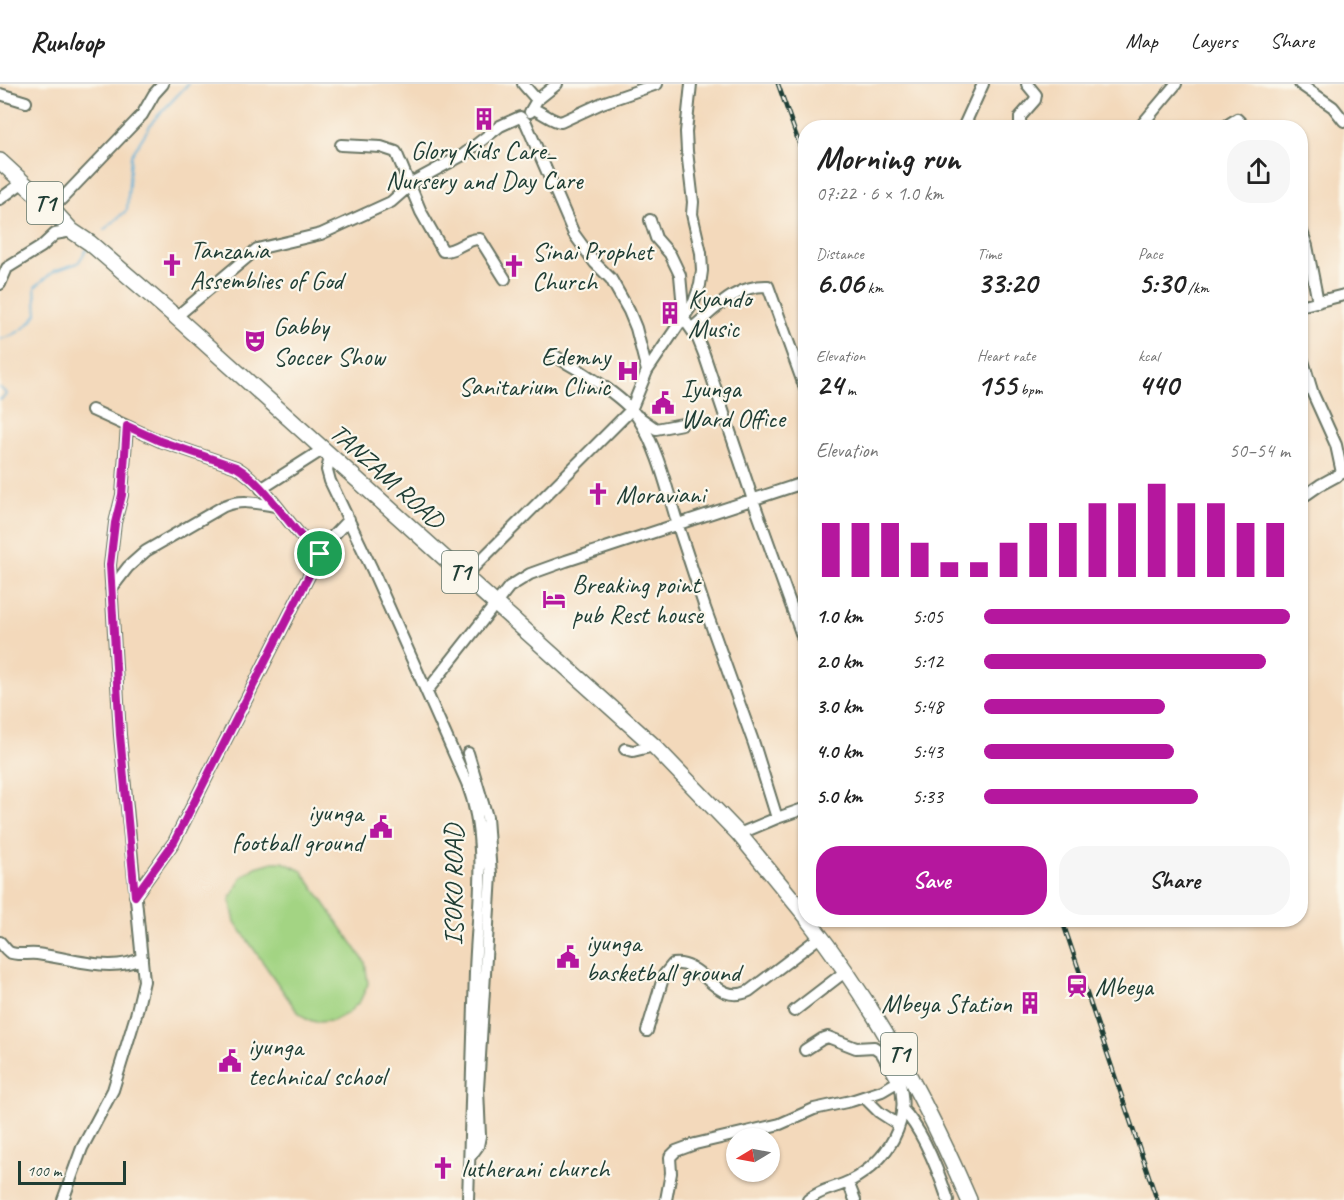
<!DOCTYPE html>
<meta charset="utf-8">
<style>
body{margin:0;font-family:Caveat,sans-serif;background:#f6f6f6;color:#222;height:100vh;display:flex;flex-direction:column;font-size:22px;white-space:nowrap}
*{box-sizing:border-box;margin:0}
p{font-size:20px;color:#767676}
.icon{flex:none;width:33px;height:33px;fill:none;stroke:currentColor;stroke-width:2;stroke-linecap:round;stroke-linejoin:round}
.map{position:relative;flex:1;overflow:hidden}
.side{position:absolute;left:798px;top:36px;width:510px;height:807px;display:flex;flex-direction:column;background:#fff;border-radius:24px;box-shadow:0 2px 4px #0004}
.side>*{flex:none}
.needle{width:39px;rotate:260deg}
.controls{position:absolute;left:726px;top:1044px;display:grid;gap:12px}
.controls a{display:grid;place-items:center;width:54px;height:54px;border-radius:50%;background:#fff;box-shadow:0 2px 4px #0004;font-size:30px}
.scale{position:absolute;left:18px;bottom:15px;width:108px;box-sizing:border-box;padding-left:6px;border:3px solid #1f3d34;border-top:0;font-size:16px;line-height:21px;white-space:nowrap;color:#1f3d34;-webkit-text-stroke:4px #fbf7ec;paint-order:stroke}
.pin{position:absolute;display:grid;place-items:center;width:51px;height:51px;color:#fff;margin:-26px;border:3px solid #fff;border-radius:50%;box-shadow:0 2px 6px #0007}
.round{display:grid;place-items:center;flex:none;width:63px;height:63px;border-radius:24px;background:#f6f6f6}
.overview{display:flex;align-items:center;justify-content:space-between;height:102px;padding:0 18px}
h1{font-size:33px;font-weight:800;line-height:45px}
.metrics{display:grid;grid-template-columns:repeat(3,1fr);gap:9px;height:102px;padding:6px 18px}
.metrics div{display:grid;align-content:center}
.metrics b{font-size:30px;font-weight:800}
.metrics small{font-size:16px;font-weight:400}
.metrics p{font-size:16px}
.chart{height:168px;padding:12px 18px}
.chart p{display:flex;justify-content:space-between}
.chart svg{width:100%;height:108px;margin-top:6px;stroke:#b5179e;stroke-width:6}
.button{display:flex;gap:12px;margin-top:auto;padding:12px 18px}
.button a{flex:1;height:69px;border-radius:24px;background:#b5179e;color:#fff;font-size:24px;font-weight:800;line-height:69px;text-align:center}
.button a+a{background:#f6f6f6;color:#222}
ul{padding:0 18px;list-style:none;font-size:20px}
li{display:grid;grid-template-columns:96px 72px 1fr;align-items:center;height:45px}
li i{height:15px;border-radius:8px;background:#b5179e}
header{display:flex;align-items:center;gap:36px;box-sizing:border-box;height:84px;padding:0 30px;background:#fff;border-bottom:2px solid #e0e0e0}
header strong{font-size:28px}
nav{display:flex;gap:33px;margin-inline-start:auto;font-size:21px}
.map>svg:first-child{display:block}
.green{fill:#a3d483;stroke:#61885c;stroke-width:1.5}
.lines{fill:none;stroke-linecap:round;stroke-linejoin:round}
.stream{stroke:#5badd6;stroke-width:2}
.minor-casing{stroke:#697463;stroke-width:14}
.highway-casing{stroke:#697463;stroke-width:18}
.minor{stroke:#fff;stroke-width:10}
.highway{stroke:#fff;stroke-width:15}
.rail-casing{stroke:#1f3d34;stroke-width:4.5}
.rail{stroke:#fbf7ec;stroke-width:2;stroke-dasharray:7;stroke-linecap:butt}
.route-casing{stroke:#fff;stroke-width:12}
.route{stroke:#b5179e;stroke-width:8}
.labels{text-anchor:middle;dominant-baseline:central;stroke-width:4.5;stroke-linejoin:round;paint-order:stroke}
.shield{fill:#fbf7ec;stroke:#61756b;stroke-width:1.5}
.shield-label{font-size:24px;font-weight:bold;fill:#1f3d34}
.poi-label{font-size:26px;fill:#1f3d34;stroke:#fbf7ec;text-anchor:start}
.street-label{font-size:26px;fill:#1f3d34;stroke:#fbf7ec}
</style>
<header>
<strong>Runloop</strong>
<nav><a>Map</a><a>Layers</a><a>Share</a></nav>
</header>
<div class="map">
<svg width="1344" height="1116" viewBox="0 0 1344 1116">
<rect width="100%" height="100%" fill="#fbf7ec"/>
<filter id="ink" filterUnits="userSpaceOnUse"><feTurbulence type="fractalNoise" baseFrequency=".0167" numOctaves="2"/><feDisplacementMap in="SourceGraphic" scale="12" xChannelSelector="R" yChannelSelector="G"/><feConvolveMatrix kernelMatrix="1 2 1 2 8 2 1 2 1" color-interpolation-filters="sRGB"/></filter>
<filter id="wash" filterUnits="userSpaceOnUse"><feTurbulence type="fractalNoise" baseFrequency=".008" numOctaves="4" result="noise"/><feDisplacementMap in="SourceGraphic" scale="24" xChannelSelector="R" yChannelSelector="G"/><feGaussianBlur stdDeviation="1.35" result="paint"/><feColorMatrix in="noise" values="0 0 0 0 0 0 0 0 0 0 0 0 0 0 0 0 0 1.4 0 .05"/><feComposite in="paint" operator="in"/></filter>
<g filter="url(#wash)">
<rect width="100%" height="100%" fill="#f3d9bb"/>
<path class="green" d="M 273,778 L 283,778 L 302,787 L 365,878 L 368,900 L 360,917 L 348,929 L 333,937 L 316,938 L 306,935 L 296,926 L 235,838 L 230,815 L 242,793 L 256,783 Z"/>
<g class="lines">
<path class="stream" d="M 104,146 L 127,126 L 131,72 L 153,37 L 188,0
M 0,255 C 16,252 28,242 37,230 L 35,203 L 54,187 L 78,179 L 87,165
M 0,304 L 7,310 L 0,316"/>
</g>
</g>
<g filter="url(#ink)">
<g class="lines">
<g class="minor-casing">
<path id="minor" d="M 523,0 L 537,16 L 530,28
M 1300,0 L 1333,23 L 1344,37
M 0,10 L 26,18
M 537,16 L 557,0
M 533,25 C 543,28 551,37 561,38 L 602,19 L 657,0
M 963,44 L 983,0
M 1024,44 L 1020,39 L 1020,33 L 1035,16 L 1036,11 L 1027,0
M 1139,44 L 1176,0
M 1223,44 L 1237,35 L 1246,44
M 341,61 L 381,63 L 396,68 L 421,128 L 443,167 C 457,168 466,154 480,155 L 505,195
M 0,115 L 22,99
M 52,125 L 142,31 L 154,10 L 163,0
M 650,136 L 656,154 L 670,170 L 680,191 L 684,235 L 698,255 L 704,270 L 753,416 L 806,563
M 1300,142 L 1307,162 L 1318,218
M 0,200 L 7,184 L 41,163 L 55,150 L 72,147
M 1300,222 L 1344,211
M 176,233 L 257,165 L 321,150 L 391,118 L 415,97 L 463,71 L 500,42 L 520,33 L 526,39 L 574,150 L 595,179 L 611,195 L 629,227 L 636,244 L 647,287
M 691,245 C 715,226 734,201 768,202 L 806,307
M 1300,267 L 1313,310 L 1336,361 L 1342,389
M 553,271 C 575,283 625,313 638,334 C 658,365 667,406 678,441
M 92,326 L 160,357 L 236,383 C 271,404 288,445 320,470
M 639,333 L 656,345 L 682,340
M 330,373 L 327,386 L 330,397 L 372,485 L 467,699 C 490,758 477,826 475,888 C 472,964 471,1040 468,1116
M 261,405 L 322,366
M 1300,415 L 1320,401 L 1344,388
M 678,442 L 705,524 L 754,660 L 777,734
M 465,492 L 631,326 L 647,287 L 694,218 L 700,201 L 702,187 L 701,169 L 692,130 L 693,118 L 687,67 L 686,48 L 691,0
M 111,505 L 128,483 L 146,467 L 224,422 C 242,415 257,419 275,422
M 427,607 L 509,503 L 530,490 L 566,477 L 806,398
M 625,665 L 633,667 L 654,662
M 468,669 L 487,733 L 491,791 L 478,1005 L 480,1052 L 478,1062 L 470,1073
M 739,750 L 777,734 L 806,724
M 135,812 L 174,758 L 320,470 L 331,454 L 349,435
M 0,858 C 3,861 5,865 9,868 C 17,872 28,869 37,870 C 70,874 111,890 142,874
M 794,927 L 846,887
M 647,947 L 664,891 L 673,880 C 705,876 715,923 749,907 L 821,852
M 805,966 L 822,955 L 828,953 L 856,964 L 874,963 L 881,968 L 898,998
M 864,1013 L 879,1028 L 899,1041
M 902,1025 C 922,1045 939,1089 948,1116
M 848,1098 L 855,1116
M 63,1116 L 82,1064 L 113,1006 L 136,931 L 144,897 L 120,651 L 110,481 L 115,439 L 122,411 L 127,342
M 666,1116 L 671,1089 L 670,1073 L 676,1067 L 695,1060 L 780,1040 L 814,1025 L 851,1017 L 882,1007 L 899,997 L 906,984
M 808,1116 C 821,1105 836,1104 850,1097 C 887,1077 912,1039 899,997"/>
</g>
<g class="highway-casing">
<path id="highway" d="M 0,77 L 52,125 L 72,147 L 90,159 L 176,233 L 654,662 L 739,750 L 806,832
M 808,836 C 875,921 926,1016 969,1116"/>
</g>
<use href="#minor" class="minor"/>
<use href="#highway" class="highway"/>
<g class="rail-casing">
<path id="rail" d="M 778,0 L 806,79
M 1062,836 L 1157,1116"/>
</g>
<use href="#rail" class="rail"/>
</g>
</g>
<g class="lines" filter="url(#ink)">
<g class="route-casing">
<path id="route" d="M 127,342 L 160,357 L 236,383 C 270,403 288,445 320,470 L 174,758 L 135,812 L 120,651 L 110,481 L 115,439 L 122,411 Z"/>
</g>
<use href="#route" class="route"/>
</g>
<defs>
<g id="building-bare" transform="scale(1.8)"><path d="M-4-6H4V6H1V3H-1V6H-4ZM-2.5-4.3h1.7v1.8h-1.7ZM.8-4.3h1.7v1.8H.8ZM-2.5-1h1.7V.8h-1.7ZM.8-1h1.7V.8H.8Z" fill="#b5179e" stroke="#fbf7ec" stroke-width="2.5" paint-order="stroke"/></g>
<g id="church-bare" transform="scale(1.8)"><path d="M-1.2-6h2.4v3.5h3.3v2.4h-3.3V6h-2.4V-.1h-3.3v-2.4h3.3Z" fill="#b5179e" stroke="#fbf7ec" stroke-width="2.5" paint-order="stroke"/></g>
<g id="theatre-bare" transform="scale(1.8)"><path d="M-5-5.5Q0-4 5-5.5V0Q5 5 0 6Q-5 5-5 0ZM-3.3-2.5H-1v1.5H-3.3ZM1-2.5H3.3v1.5H1ZM-2.8 1Q0 5.5 2.8 1Z" fill="#b5179e" stroke="#fbf7ec" stroke-width="2.5" paint-order="stroke"/></g>
<g id="hospital-bare" transform="scale(1.8)"><path d="M-5-5h3v3.5h4V-5h3V5h-3V1.5h-4V5h-3Z" fill="#b5179e" stroke="#fbf7ec" stroke-width="2.5" paint-order="stroke"/></g>
<g id="civic-bare" transform="scale(1.8)"><path d="M-.6-6.5H3V-4.5H.6V-3L4-1V1h2V6H-6V1h2V-1L-.6-3ZM-1.2 2.5V6h2.4V2.5Z" fill="#b5179e" stroke="#fbf7ec" stroke-width="2.5" paint-order="stroke"/></g>
<g id="hotel-bare" transform="scale(1.8)"><path d="M-6-4.5h1.5V1H6V5H4.5V3h-9V5H-6ZM-4 0a1.8 1.8 0 1 1 3.6 0ZM.5 0V-2.5h3Q6-2.5 6 0Z" fill="#b5179e" stroke="#fbf7ec" stroke-width="2.5" paint-order="stroke"/></g>
<g id="station-bare" transform="scale(1.8)"><path d="M-3-6H3Q5-6 5-4V2Q5 4 3 4L4.5 6H3L1.5 4h-3L-3 6H-4.5L-3 4Q-5 4-5 2V-4Q-5-6-3-6ZM-3.5-4v3h7v-3ZM-3.5 1v1.5H-2V1ZM2 1v1.5H3.5V1Z" fill="#b5179e" stroke="#fbf7ec" stroke-width="2.5" paint-order="stroke"/></g>
</defs>
<g fill-rule="evenodd">
<use href="#building-bare" x="484" y="35"/>
<use href="#church-bare" x="172" y="181"/>
<use href="#church-bare" x="514" y="182"/>
<use href="#building-bare" x="670" y="229"/>
<use href="#theatre-bare" x="255" y="257"/>
<use href="#hospital-bare" x="628" y="287"/>
<use href="#civic-bare" x="663" y="319"/>
<use href="#church-bare" x="598" y="410"/>
<use href="#hotel-bare" x="554" y="515"/>
<use href="#civic-bare" x="381" y="743"/>
<use href="#civic-bare" x="568" y="873"/>
<use href="#station-bare" x="1077" y="902"/>
<use href="#building-bare" x="1030" y="919"/>
<use href="#civic-bare" x="230" y="977"/>
<use href="#church-bare" x="443" y="1084"/>
</g>
<g class="labels">
<g class="shield">
<rect x="27" y="98" width="36" height="42" rx="4.5"/>
<rect x="442" y="467" width="36" height="42" rx="4.5"/>
<rect x="881" y="949" width="36" height="42" rx="4.5"/>
</g>
<g class="shield-label">
<text x="45" y="119">T1</text>
<text x="460" y="488">T1</text>
<text x="899" y="970">T1</text>
</g>
<g class="poi-label">
<text x="484" y="66" text-anchor="middle">Glory Kids Care_<tspan x="484" dy="30">Nursery and Day Care</tspan></text>
<text x="190" y="166">Tanzania<tspan x="190" dy="30">Assemblies of God</tspan></text>
<text x="532" y="167">Sinai Prophet<tspan x="532" dy="30">Church</tspan></text>
<text x="688" y="214">Kyando<tspan x="688" dy="30">Music</tspan></text>
<text x="273" y="242">Gabby<tspan x="273" dy="30">Soccer Show</tspan></text>
<text x="610" y="272" text-anchor="end">Edemny<tspan x="610" dy="30">Sanitarium Clinic</tspan></text>
<text x="681" y="304">Iyunga<tspan x="681" dy="30">Ward Office</tspan></text>
<text x="616" y="410">Moraviani</text>
<text x="572" y="500">Breaking point<tspan x="572" dy="30">pub Rest house</tspan></text>
<text x="363" y="728" text-anchor="end">iyunga<tspan x="363" dy="30">football ground</tspan></text>
<text x="586" y="858">iyunga<tspan x="586" dy="30">basketball ground</tspan></text>
<text x="1095" y="902">Mbeya</text>
<text x="1012" y="919" text-anchor="end">Mbeya Station</text>
<text x="248" y="962">iyunga<tspan x="248" dy="30">technical school</tspan></text>
<text x="461" y="1084">lutherani church</text>
</g>
<g class="street-label">
<text transform="translate(387 392) rotate(42)">TANZAM ROAD</text>
<text transform="translate(453 801) rotate(-90)">ISOKO ROAD</text>
</g>
</g>
</svg>
<div class="controls">
<a><svg class="needle" viewBox="-14 -14 28 28"><path d="M0-13l5 13h-10z" fill="#e53935"/><path d="M0 13l5-13h-10z" fill="#767676"/></svg></a>
</div>
<div class="scale">100 m</div>
<div class="pin" style="left:320px;top:470px;background:#1e9e55"><svg class="icon" aria-label="arrive" viewBox="0 0 24 24"><path d="M6 21V4h12l-3 4 3 4H6"/></svg></div>
<section class="side">
<div class="overview"><div><h1>Morning run</h1><p>07:22 · 6 × 1.0 km</p></div><a class="round"><svg class="icon" aria-label="share" viewBox="0 0 24 24"><path d="M12 15V3M7 8l5-5 5 5M5 13v7h14v-7"/></svg></a></div>
<div class="metrics">
<div><p>Distance</p><b>6.06<small> km</small></b></div>
<div><p>Time</p><b>33:20</b></div>
<div><p>Pace</p><b>5:30<small> /km</small></b></div>
</div>
<div class="metrics">
<div><p>Elevation</p><b>24<small> m</small></b></div>
<div><p>Heart rate</p><b>155<small> bpm</small></b></div>
<div><p>kcal</p><b>440</b></div>
</div>
<div class="chart"><p><span>Elevation</span>50–54 m</p>
<svg viewBox="0 0 160 44" preserveAspectRatio="none"><path d="M5 44V22M15 44V22M25 44V22M35 44V30M45 44V38M55 44V38M65 44V30M75 44V22M85 44V22M95 44V14M105 44V14M115 44V6M125 44V14M135 44V14M145 44V22M155 44V22"/></svg>
</div>
<ul>
<li><b>1.0 km</b>5:05<i style="width:100%"></i></li>
<li><b>2.0 km</b>5:12<i style="width:92%"></i></li>
<li><b>3.0 km</b>5:48<i style="width:59%"></i></li>
<li><b>4.0 km</b>5:43<i style="width:62%"></i></li>
<li><b>5.0 km</b>5:33<i style="width:70%"></i></li>
</ul>
<div class="button"><a>Save</a><a>Share</a></div>
</section>
</div>
